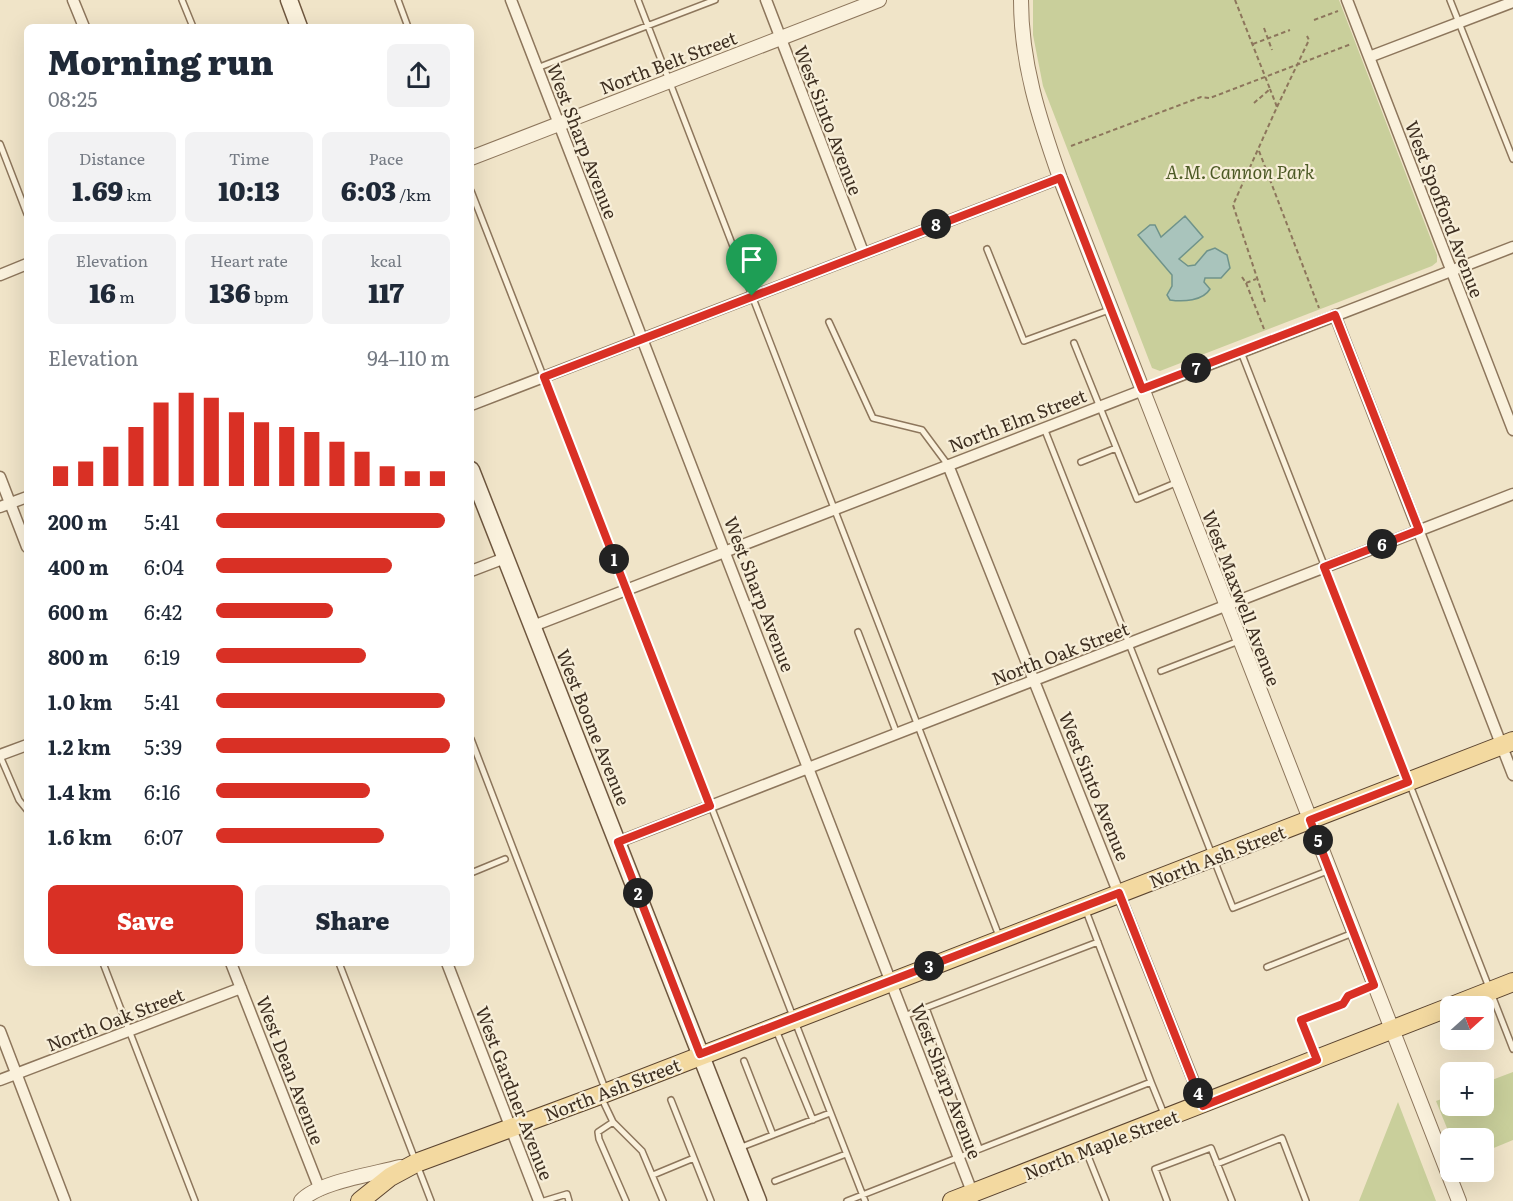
<!DOCTYPE html>
<meta charset="utf-8">
<style>
body{margin:0;font-family:Literata,serif;background:#f2f2f3;color:#1f2937;height:100vh;display:flex;flex-direction:column;font-size:22px;white-space:nowrap}
*{box-sizing:border-box;margin:0}
p{font-size:20px;color:#747a83}
.icon{flex:none;width:33px;height:33px;fill:none;stroke:currentColor;stroke-width:2;stroke-linecap:round;stroke-linejoin:round}
.map{position:relative;flex:1;overflow:hidden}
.panel{position:absolute;left:24px;top:24px;width:450px;height:942px;display:flex;flex-direction:column;background:#fff;border-radius:9px;box-shadow:0 6px 24px #0002}
.panel>*{flex:none}
.needle{width:39px;rotate:69deg}
.tools{position:absolute;left:1440px;top:996px;display:grid;gap:12px}
.tools a{display:grid;place-items:center;width:54px;height:54px;border-radius:9px;background:#fff;box-shadow:0 6px 24px #0002;font-size:30px}
.pin{position:absolute;display:grid;place-items:center;width:51px;height:51px;color:#fff;margin:-62px -26px;border-radius:50% 50% 50% 0;rotate:-45deg;box-shadow:0 0 6px #0007}
.pin .icon{rotate:45deg}
.km{position:absolute;width:30px;height:30px;margin:-15px;border-radius:50%;background:#222;color:#fff;font-size:16px;line-height:30px;text-align:center}
.round{display:grid;place-items:center;flex:none;width:63px;height:63px;border-radius:9px;background:#f2f2f3}
.summary{display:flex;align-items:center;justify-content:space-between;height:102px;padding:0 24px}
h1{font-size:33px;font-weight:800;line-height:45px}
.metrics{display:grid;grid-template-columns:repeat(3,1fr);gap:9px;height:102px;padding:6px 24px}
.metrics div{display:grid;align-content:center;border-radius:9px;background:#f2f2f3;text-align:center}
.metrics b{font-size:26px;font-weight:800}
.metrics small{font-size:16px;font-weight:400}
.metrics p{font-size:16px}
.chart{height:168px;padding:12px 24px}
.chart p{display:flex;justify-content:space-between}
.chart svg{width:100%;height:108px;margin-top:6px;stroke:#d93025;stroke-width:6}
.button{display:flex;gap:12px;margin-top:auto;padding:12px 24px}
.button a{flex:1;height:69px;border-radius:9px;background:#d93025;color:#fff;font-size:24px;font-weight:800;line-height:69px;text-align:center}
.button a+a{background:#f2f2f3;color:#1f2937}
ul{padding:0 24px;list-style:none;font-size:20px}
li{display:grid;grid-template-columns:96px 72px 1fr;align-items:center;height:45px}
li i{height:15px;border-radius:8px;background:#d93025}
.map>svg:first-child{display:block}
.green{fill:#c9cf9b}
.water{fill:#a9c4bc;stroke:#6f938a;stroke-width:1.5}
.lines{fill:none;stroke-linecap:round;stroke-linejoin:round}
.service-casing{stroke:#8d765c;stroke-width:8}
.minor-casing{stroke:#8d765c;stroke-width:13}
.tertiary-casing{stroke:#8d765c;stroke-width:16}
.secondary-casing{stroke:#6f573f;stroke-width:19}
.primary-casing{stroke:#5b4430;stroke-width:20}
.path{stroke:#8d765c;stroke-width:2;stroke-dasharray:4.5 3;stroke-linecap:butt}
.service{stroke:#faf1dc;stroke-width:5}
.minor{stroke:#faf1dc;stroke-width:10}
.tertiary{stroke:#faf1dc;stroke-width:14}
.secondary{stroke:#faf1dc;stroke-width:16}
.primary{stroke:#f3d9a0;stroke-width:18}
.route-casing{stroke:#fff;stroke-width:12}
.route{stroke:#d93025;stroke-width:8}
.labels{text-anchor:middle;dominant-baseline:central;stroke-width:4.5;stroke-linejoin:round;paint-order:stroke}
.street-label{font-size:18px;fill:#3d2e20;stroke:#f7eed8}
.park-label{font-size:18px;font-style:italic;fill:#4d5a26;stroke:#f7eed8}
</style>
<div class="map">
<svg width="1513" height="1201" viewBox="0 0 1513 1201">
<rect width="100%" height="100%" fill="#f0e4c8"/>
<path class="green" d="M 1033,0 L 1339,0 L 1437,255 L 1437,262 L 1432,266 L 1160,371 L 1152,368 L 1043,86 L 1033,35 Z
M 1513,1072 L 1513,1140 L 1484,1152 L 1484,1138 L 1451,1138 L 1436,1101 L 1450,1096 L 1450,1106 L 1484,1106 L 1484,1083 Z
M 1398,1102 L 1436,1201 L 1359,1201 Z"/>
<path class="water" d="M 1185,216 L 1203,237 L 1179,259 L 1188,266 L 1195,265 L 1207,251 L 1215,248 L 1227,255 L 1230,268 L 1221,278 L 1205,278 L 1204,282 L 1210,289 C 1203,301 1183,302 1170,300 L 1167,295 L 1172,286 L 1172,275 L 1138,235 L 1150,225 L 1155,225 L 1161,237 Z"/>
<g class="lines">
<g class="service-casing">
<path id="service" d="M 182,0 L 193,27
M 398,0 L 408,27
M 638,0 L 999,936
M 1450,0 L 1513,159
M 537,68 L 715,0
M 0,144 L 27,214
M 471,191 L 865,1201
M 987,249 L 1024,341 L 1109,310
M 829,322 L 873,418 L 922,430 L 948,465
M 1074,343 L 1137,499 L 1178,482
M 1241,352 L 1513,1049
M 1044,428 L 1233,908 L 1330,870
M 1081,462 L 1116,448
M 858,632 L 897,734
M 1161,671 L 1239,641
M 471,739 L 606,1091
M 0,756 L 19,800 L 27,810
M 471,873 L 505,859
M 103,963 L 195,1201
M 339,963 L 431,1201
M 1267,967 L 1353,933
M 926,1008 L 979,1148
M 904,1016 L 1098,942
M 776,1030 L 813,1120
M 1315,1055 L 1301,1020 L 1343,1004 L 1348,996 L 1373,985
M 744,1061 L 773,1135
M 929,1079 L 949,1071
M 1151,1082 L 1164,1114
M 602,1099 L 613,1122 L 642,1151 L 663,1201
M 671,1100 L 711,1201
M 613,1122 L 598,1132 L 599,1139 L 626,1201
M 739,1148 L 830,1113
M 1086,1151 L 1106,1201
M 1217,1164 L 1282,1138 L 1306,1201
M 653,1175 L 694,1158
M 775,1181 L 846,1154
M 544,1201 L 567,1194 L 569,1201
M 847,1201 L 1151,1082 L 1086,911
M 1167,1201 L 1155,1169 L 1211,1148 L 1232,1201"/>
</g>
<g class="minor-casing">
<path id="minor" d="M 73,0 L 84,27
M 511,0 L 974,1197
M 766,0 L 863,252
M 1347,0 L 1513,430
M 1369,57 L 1513,2
M 0,275 L 27,264
M 1335,315 L 1513,775
M 471,405 L 1060,178
M 948,465 L 1203,1105
M 0,477 L 27,547
M 0,507 L 27,497
M 471,571 L 505,558
M 533,626 L 1513,247
M 0,755 L 27,745
M 618,842 L 1513,494
M 231,963 L 320,1190
M 447,963 L 539,1201
M 0,1031 L 65,1201
M 0,1080 L 241,988"/>
</g>
<g class="tertiary-casing">
<path id="tertiary" d="M 1021,0 C 1021,63 1039,118 1060,178 L 1459,1201
M 471,158 L 879,0
M 301,1201 C 318,1182 374,1174 400,1167"/>
</g>
<g class="secondary-casing">
<path id="secondary" d="M 289,0 L 299,27
M 471,470 L 758,1201"/>
</g>
<g class="primary-casing">
<path id="primary" d="M 1452,1006 L 1513,982
M 360,1201 L 390,1177 L 416,1163 L 600,1095 L 1513,741
M 952,1201 L 1450,1007"/>
</g>
<path class="path" d="M 1235,0 L 1270,89 L 1254,103
M 1314,20 L 1338,11
M 1264,28 L 1272,50
M 1253,44 L 1290,30
M 1277,107 L 1309,40 L 1307,36
M 1071,146 L 1201,97 L 1210,98 L 1351,44
M 1259,151 L 1319,308
M 1242,277 L 1246,283 L 1256,279
M 1246,283 L 1264,329
M 1265,302 L 1233,205 L 1277,107 L 1270,89"/>
<use href="#service" class="service"/>
<use href="#minor" class="minor"/>
<use href="#tertiary" class="tertiary"/>
<use href="#secondary" class="secondary"/>
<use href="#primary" class="primary"/>
</g>
<g class="lines">
<g class="route-casing">
<path id="route" d="M 1060,178 L 1142,389 L 1335,315 L 1419,530 L 1324,567 L 1408,782 L 1310,820 L 1374,985 L 1348,996 L 1343,1004 L 1301,1020 L 1317,1060 L 1203,1106 L 1119,893 L 700,1054 L 618,842 L 710,806 L 544,377 Z"/>
</g>
<use href="#route" class="route"/>
</g>
<g class="labels">
<g class="street-label">
<text transform="translate(668 62) rotate(-21)">North Belt Street</text>
<text transform="translate(829 120) rotate(69)">West Sinto Avenue</text>
<text transform="translate(583 141) rotate(69)">West Sharp Avenue</text>
<text transform="translate(1445 209) rotate(69)">West Spofford Avenue</text>
<text transform="translate(1017 420) rotate(-21)">North Elm Street</text>
<text transform="translate(760 594) rotate(69)">West Sharp Avenue</text>
<text transform="translate(1242 598) rotate(69)">West Maxwell Avenue</text>
<text transform="translate(1060 653) rotate(-21)">North Oak Street</text>
<text transform="translate(594 727) rotate(68)">West Boone Avenue</text>
<text transform="translate(1095 786) rotate(68)">West Sinto Avenue</text>
<text transform="translate(1217 856) rotate(-21)">North Ash Street</text>
<text transform="translate(115 1019) rotate(-21)">North Oak Street</text>
<text transform="translate(291 1070) rotate(69)">West Dean Avenue</text>
<text transform="translate(947 1081) rotate(69)">West Sharp Avenue</text>
<text transform="translate(612 1089) rotate(-21)">North Ash Street</text>
<text transform="translate(515 1093) rotate(69)">West Gardner Avenue</text>
<text transform="translate(1101 1144) rotate(-21)">North Maple Street</text>
</g>
<g class="park-label">
<text x="1240" y="171">A.M. Cannon Park</text>
</g>
</g>
</svg>
<div class="tools">
<a><svg class="needle" viewBox="-14 -14 28 28"><path d="M0-13l5 13h-10z" fill="#e53935"/><path d="M0 13l5-13h-10z" fill="#747a83"/></svg></a>
<a>+</a>
<a>−</a>
</div>
<div class="pin" style="left:752px;top:296px;background:#1e9e55"><svg class="icon" aria-label="arrive" viewBox="0 0 24 24"><path d="M6 21V4h12l-3 4 3 4H6"/></svg></div>
<b class="km" style="left:614px;top:559px">1</b>
<b class="km" style="left:638px;top:893px">2</b>
<b class="km" style="left:929px;top:966px">3</b>
<b class="km" style="left:1198px;top:1093px">4</b>
<b class="km" style="left:1318px;top:840px">5</b>
<b class="km" style="left:1382px;top:544px">6</b>
<b class="km" style="left:1196px;top:368px">7</b>
<b class="km" style="left:936px;top:224px">8</b>
<section class="panel">
<div class="summary"><div><h1>Morning run</h1><p>08:25</p></div><a class="round"><svg class="icon" aria-label="share" viewBox="0 0 24 24"><path d="M12 15V3M7 8l5-5 5 5M5 13v7h14v-7"/></svg></a></div>
<div class="metrics">
<div><p>Distance</p><b>1.69<small> km</small></b></div>
<div><p>Time</p><b>10:13</b></div>
<div><p>Pace</p><b>6:03<small> /km</small></b></div>
</div>
<div class="metrics">
<div><p>Elevation</p><b>16<small> m</small></b></div>
<div><p>Heart rate</p><b>136<small> bpm</small></b></div>
<div><p>kcal</p><b>117</b></div>
</div>
<div class="chart"><p><span>Elevation</span>94–110 m</p>
<svg viewBox="0 0 160 44" preserveAspectRatio="none"><path d="M5 44V36M15 44V34M25 44V28M35 44V20M45 44V10M55 44V6M65 44V8M75 44V14M85 44V18M95 44V20M105 44V22M115 44V26M125 44V30M135 44V36M145 44V38M155 44V38"/></svg>
</div>
<ul>
<li><b>200 m</b>5:41<i style="width:98%"></i></li>
<li><b>400 m</b>6:04<i style="width:75%"></i></li>
<li><b>600 m</b>6:42<i style="width:50%"></i></li>
<li><b>800 m</b>6:19<i style="width:64%"></i></li>
<li><b>1.0 km</b>5:41<i style="width:98%"></i></li>
<li><b>1.2 km</b>5:39<i style="width:100%"></i></li>
<li><b>1.4 km</b>6:16<i style="width:66%"></i></li>
<li><b>1.6 km</b>6:07<i style="width:72%"></i></li>
</ul>
<div class="button"><a>Save</a><a>Share</a></div>
</section>
</div>
